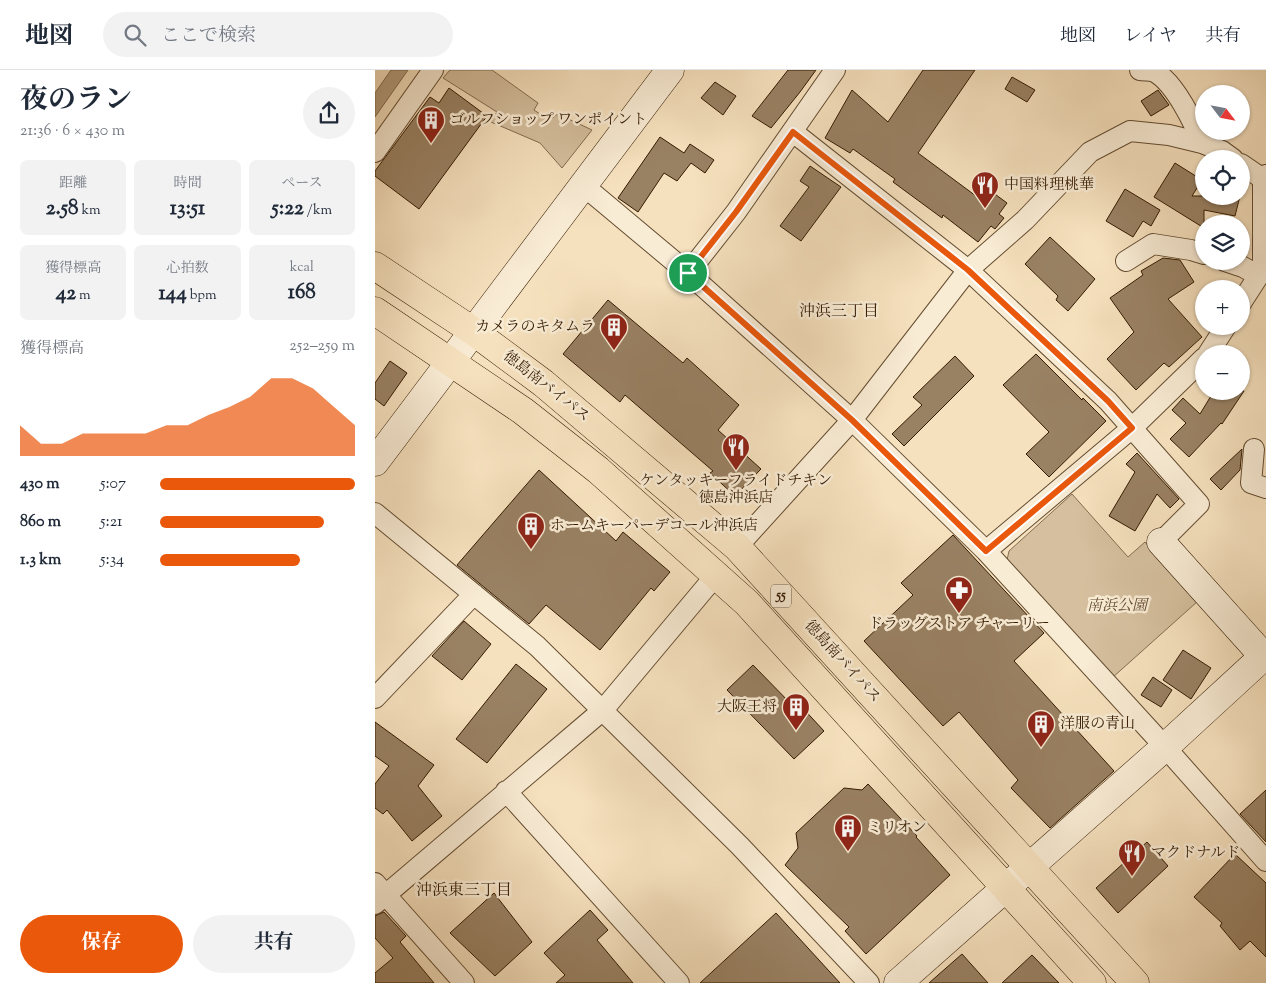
<!DOCTYPE html>
<html lang="ja">
<meta charset="utf-8">
<style>
body{margin:0;font-family:"Sorts Mill Goudy","Noto Serif JP",serif;background:#f2f2f3;color:#1f2937;height:100vh;display:flex;flex-direction:column;font-size:19px;white-space:nowrap}
*{box-sizing:border-box;margin:0}
p{font-size:16px;color:#747a83}
.icon{flex:none;width:28px;height:28px;fill:none;stroke:currentColor;stroke-width:2;stroke-linecap:round;stroke-linejoin:round}
.map{position:relative;flex:1;overflow:hidden}
.panel{display:flex;flex-direction:column;background:#fff;width:375px}
.panel>*{flex:none}
.needle{width:32px;rotate:122deg}
.fabs{position:absolute;left:820px;top:15px;display:grid;gap:10px}
.fabs a{display:grid;place-items:center;width:55px;height:55px;border-radius:50%;background:#fff;box-shadow:0 1px 4px #0004;font-size:25px}
.pin{position:absolute;display:grid;place-items:center;width:42px;height:42px;color:#fff;margin:-21px;border:2px solid #fff;border-radius:50%;box-shadow:0 1px 5px #0007}
.round{display:grid;place-items:center;flex:none;width:52px;height:52px;border-radius:26px;background:#f2f2f3}
.headline{display:flex;align-items:center;justify-content:space-between;height:85px;padding:0 20px}
h1{font-size:28px;font-weight:700;line-height:38px}
.metrics{display:grid;grid-template-columns:repeat(3,1fr);gap:8px;height:85px;padding:5px 20px}
.metrics div{display:grid;align-content:center;border-radius:8px;background:#f2f2f3;text-align:center}
.metrics b{font-size:21px;font-weight:700}
.metrics small{font-size:14px;font-weight:400}
.metrics p{font-size:14px}
.chart{height:140px;padding:10px 20px}
.chart p{display:flex;justify-content:space-between}
.chart svg{width:100%;height:90px;margin-top:5px;fill:#ea580c;opacity:.7}
.button{display:flex;gap:10px;margin-top:auto;padding:10px 20px}
.button a{flex:1;height:58px;border-radius:30px;background:#ea580c;color:#fff;font-size:20px;font-weight:700;line-height:58px;text-align:center}
.button a+a{background:#f2f2f3;color:#1f2937}
ul{padding:0 20px;list-style:none;font-size:16px}
li{display:grid;grid-template-columns:80px 60px 1fr;align-items:center;height:38px}
li i{height:12px;border-radius:6px;background:#ea580c}
header{display:flex;align-items:center;gap:30px;box-sizing:border-box;height:70px;padding:0 25px;background:#fff;border-bottom:1px solid #e0e1e3}
header strong{font-size:24px}
nav{display:flex;gap:28px;margin-inline-start:auto;font-size:18px}
.search{width:350px;height:45px;background:#f2f2f3;display:flex;align-items:center;gap:12px;box-sizing:border-box;padding:0 18px;border-radius:28px;color:#747a83;font-size:19px}
main{display:flex;flex:1;min-height:0}
.map>svg:first-child{display:block}
.green{fill:#d5bf9e;stroke:#846c50}
.water{fill:#b49d7e;stroke:#81694c}
.building{fill:#998163;stroke:#341a01}
.lines{fill:none;stroke-linecap:round;stroke-linejoin:round}
.street-casing{stroke:#644c30;stroke-width:22}
.secondary-casing{stroke:#341a01;stroke-width:29}
.highway-casing{stroke:#341a01;stroke-width:29}
.street{stroke:#f9ecd5;stroke-width:20}
.secondary{stroke:#f9ecd5;stroke-width:28}
.highway{stroke:#f6e1be;stroke-width:28}
.route-casing{stroke:#fff;stroke-width:10}
.route{stroke:#ea580c;stroke-width:6}
.labels{text-anchor:middle;dominant-baseline:central;stroke-width:5;stroke-linejoin:round;paint-order:stroke}
.shield{fill:#f9ecd5;stroke:#6f5941;stroke-width:1}
.shield-label{font-size:14px;font-weight:bold;fill:#341a01}
.poi-label{font-size:15px;fill:#341a01;stroke:#f9ecd5;text-anchor:start}
.street-label{font-size:15px;fill:#341a01;stroke:#f9ecd5}
.park-label{font-size:15px;font-style:italic;fill:#644c30;stroke:#f9ecd5}
.neighbourhood-label{font-size:16px;fill:#341a01;stroke:#f9ecd5}
</style>
<header>
<strong>地図</strong>
<div class="search"><svg class="icon" aria-label="search" viewBox="0 0 24 24"><circle cx="10" cy="10" r="6"/><path d="M15 15l6 6"/></svg>ここで検索</div>
<nav><a>地図</a><a>レイヤ</a><a>共有</a></nav>
</header>
<main>
<section class="panel">
<div class="headline"><div><h1>夜のラン</h1><p>21:36 · 6 × 430 m</p></div><a class="round"><svg class="icon" aria-label="share" viewBox="0 0 24 24"><path d="M12 15V3M7 8l5-5 5 5M5 13v7h14v-7"/></svg></a></div>
<div class="metrics">
<div><p>距離</p><b>2.58<small> km</small></b></div>
<div><p>時間</p><b>13:51</b></div>
<div><p>ペース</p><b>5:22<small> /km</small></b></div>
</div>
<div class="metrics">
<div><p>獲得標高</p><b>42<small> m</small></b></div>
<div><p>心拍数</p><b>144<small> bpm</small></b></div>
<div><p>kcal</p><b>168</b></div>
</div>
<div class="chart"><p><span>獲得標高</span>252–259 m</p>
<svg viewBox="0 0 160 44" preserveAspectRatio="none"><path d="M0 44V29L10 38L20 38L30 33L40 33L50 33L60 33L70 29L80 29L90 24L100 20L110 15L120 6L130 6L140 11L150 20L160 29V44z"/></svg>
</div>
<ul>
<li><b>430 m</b>5:07<i style="width:100%"></i></li>
<li><b>860 m</b>5:21<i style="width:84%"></i></li>
<li><b>1.3 km</b>5:34<i style="width:72%"></i></li>
</ul>
<div class="button"><a>保存</a><a>共有</a></div>
</section>
<div class="map">
<svg width="891" height="913" viewBox="0 0 891 913">
<rect width="100%" height="100%" fill="#f6e1be"/>
<filter id="stains"><feTurbulence type="fractalNoise" baseFrequency=".004" numOctaves="4"/><feColorMatrix values="0 0 0 0 .2 0 0 0 0 .09 0 0 0 0 .02 0 0 0 .5 -.17"/></filter>
<radialGradient id="worn" r=".72"><stop offset=".6" stop-color="#630" stop-opacity="0"/><stop offset="1" stop-color="#630" stop-opacity=".3"/></radialGradient>
<path class="green" d="M 75,0 L 117,0 L 163,33 L 159,40 L 174,50 L 183,44 L 217,60 L 187,98 L 165,73 L 116,52 L 122,42 L 68,8 Z
M 697,424 L 753,487 L 770,472 L 823,531 L 737,608 L 632,490 L 634,481 Z"/>
<path class="water" d="M 16,0 L 33,0 L 0,47 L 0,23 Z"/>
<path class="building" d="M 413,0 L 441,0 L 425,22 L 396,58 L 377,46 Z
M 548,0 L 600,0 L 543,83 L 601,126 L 609,116 L 632,133 L 624,144 L 629,148 L 620,159 L 616,156 L 603,172 L 568,145 L 567,148 L 518,112 L 520,109 L 478,79 L 475,83 L 450,68 L 477,20 L 513,52 Z
M 637,7 L 660,20 L 652,32 L 630,19 Z
M 340,12 L 361,26 L 348,45 L 326,28 Z
M 74,18 L 112,46 L 44,139 L 0,106 L 0,101 L 55,27 L 64,33 Z
M 783,20 L 794,35 L 776,46 L 766,31 Z
M 285,67 L 309,83 L 315,74 L 339,90 L 330,103 L 316,93 L 302,111 L 289,103 L 263,142 L 243,128 Z
M 800,93 L 827,110 L 817,126 L 865,126 L 860,146 L 829,140 L 829,158 L 779,127 Z
M 435,96 L 466,117 L 426,171 L 405,156 L 434,117 L 425,111 Z
M 750,119 L 785,140 L 776,156 L 768,151 L 758,167 L 731,151 Z
M 675,167 L 720,209 L 693,241 L 681,230 L 683,226 L 650,194 Z
M 788,188 L 805,190 L 819,212 L 793,229 L 827,267 L 794,297 L 789,293 L 761,320 L 732,289 L 759,262 L 735,228 L 768,205 L 766,201 Z
M 233,230 L 308,293 L 312,288 L 364,335 L 343,360 L 386,399 L 360,426 L 335,403 L 338,401 L 250,325 L 245,332 L 188,284 Z
M 661,284 L 707,330 L 708,328 L 731,351 L 674,407 L 651,384 L 674,362 L 628,315 Z
M 580,286 L 599,306 L 529,376 L 517,364 L 547,335 L 538,327 Z
M 15,291 L 32,303 L 9,336 L 0,329 L 0,313 Z
M 839,321 L 869,321 L 847,354 L 846,353 L 814,387 L 795,369 L 811,353 L 797,340 L 808,328 L 825,344 Z
M 867,379 L 865,400 L 846,420 L 835,409 Z
M 762,383 L 804,429 L 795,438 L 782,424 L 760,461 L 734,446 L 760,402 L 751,394 Z
M 164,400 L 241,471 L 248,462 L 295,502 L 279,521 L 276,518 L 225,580 L 171,535 L 154,554 L 82,495 Z
M 578,465 L 669,563 L 639,591 L 739,701 L 675,758 L 636,718 L 643,710 L 584,642 L 568,656 L 489,571 L 538,525 L 526,513 Z
M 89,551 L 116,574 L 87,610 L 57,586 Z
M 808,580 L 836,598 L 816,629 L 788,610 Z
M 141,594 L 172,619 L 112,693 L 81,669 Z
M 378,595 L 419,637 L 424,634 L 449,661 L 419,689 L 352,620 Z
M 778,607 L 797,620 L 786,637 L 766,625 Z
M 0,652 L 59,695 L 43,716 L 67,746 L 37,771 L 12,740 L 8,744 L 0,738 L 0,714 L 14,696 L 0,686 Z
M 493,714 L 542,766 L 541,767 L 575,805 L 491,884 L 470,861 L 474,857 L 410,795 L 423,778 L 421,763 L 469,718 L 487,720 Z
M 891,720 L 891,772 L 865,744 Z
M 772,772 L 793,796 L 743,843 L 721,818 Z
M 860,784 L 891,813 L 891,887 L 875,871 L 865,880 L 845,856 L 847,853 L 819,827 Z
M 119,823 L 157,872 L 120,906 L 75,863 Z
M 215,840 L 233,860 L 222,870 L 258,913 L 181,913 L 190,905 L 169,883 Z
M 9,842 L 31,866 L 25,872 L 59,913 L 0,913 L 0,903 L 18,888 L 0,868 L 0,846 Z
M 401,843 L 465,913 L 325,913 Z
M 587,884 L 613,913 L 554,913 Z
M 657,885 L 684,913 L 627,913 Z"/>
<g class="lines">
<g class="street-casing">
<path id="street" d="M 765,0 C 769,1 776,0 780,2 C 800,13 819,53 827,73
M 418,62 L 593,200 L 733,331 L 824,434 L 786,472
M 0,82 L 58,0
M 866,94 L 888,109 L 891,105
M 209,116 L 313,203 L 477,350 L 611,481 L 790,677 L 891,791
M 751,191 L 778,174 L 816,180 L 829,184
M 850,191 L 868,197 L 884,206
M 313,203 L 361,142 L 460,0
M 866,233 L 888,199 L 888,109
M 833,284 L 851,256
M 879,379 L 876,413 L 891,418
M 0,443 L 162,576 L 365,776 L 494,913
M 362,477 L 477,350 L 593,200 L 650,150 L 715,82 L 755,61 L 794,65 L 827,73 L 847,81 L 858,89
M 611,481 L 757,358 L 829,288
M 0,628 L 99,524
M 131,721 L 304,913
M 0,813 L 89,913
M 0,834 L 228,640 L 341,505"/>
</g>
<g class="secondary-casing">
<path id="secondary" d="M 0,392 L 295,0
M 786,472 L 891,589
M 523,913 L 790,677 L 889,586"/>
</g>
<g class="highway-casing">
<path id="highway" d="M 0,196 L 98,261 L 168,313 L 362,477 L 760,913
M 0,241 L 148,341 L 223,400 L 372,533 L 717,913"/>
</g>
<use href="#street" class="street"/>
<use href="#secondary" class="secondary"/>
<use href="#highway" class="highway"/>
</g>
<g class="lines">
<g class="route-casing">
<path id="route" d="M 418,62 L 593,200 L 733,331 L 757,358 L 611,481 L 477,350 L 313,203 L 361,142 Z"/>
</g>
<use href="#route" class="route"/>
</g>
<defs>
<g id="building-pin" transform="scale(1.4375)"><path d="M0 17L-7.5 6A9.5 9.5 0 1 1 7.5 6Z" fill="#8f2418" stroke="#f9ecd5"/><path d="M-4-6H4V6H1V3H-1V6H-4ZM-2.5-4.3h1.7v1.8h-1.7ZM.8-4.3h1.7v1.8H.8ZM-2.5-1h1.7V.8h-1.7ZM.8-1h1.7V.8H.8Z" fill="#fff"/></g>
<g id="restaurant-pin" transform="scale(1.4375)"><path d="M0 17L-7.5 6A9.5 9.5 0 1 1 7.5 6Z" fill="#8f2418" stroke="#f9ecd5"/><path d="M-5-6h1v4h1v-4h1v4h1v-4h1v5L-1.5 .5V6h-2V.5L-5-1ZM5-6V6H3V1.5H1.5Q1.5-4 5-6Z" fill="#fff"/></g>
<g id="pharmacy-pin" transform="scale(1.4375)"><path d="M0 17L-7.5 6A9.5 9.5 0 1 1 7.5 6Z" fill="#8f2418" stroke="#f9ecd5"/><path d="M-2-6h4v4h4v4h-4v4h-4v-4h-4v-4h4Z" fill="#fff"/></g>
</defs>
<g fill-rule="evenodd">
<use href="#building-pin" x="56" y="50"/>
<use href="#restaurant-pin" x="610" y="115"/>
<use href="#building-pin" x="239" y="257"/>
<use href="#restaurant-pin" x="361" y="377"/>
<use href="#building-pin" x="156" y="456"/>
<use href="#pharmacy-pin" x="584" y="520"/>
<use href="#building-pin" x="421" y="637"/>
<use href="#building-pin" x="666" y="654"/>
<use href="#building-pin" x="473" y="758"/>
<use href="#restaurant-pin" x="757" y="783"/>
</g>
<g class="labels">
<rect class="shield" x="396" y="514.5" width="20" height="23" rx="4"/>
<g class="shield-label">
<text x="406" y="526">55</text>
</g>
<g class="poi-label">
<text x="75" y="50">ゴルフショップ ワンポイント</text>
<text x="629" y="115">中国料理桃華</text>
<text x="220" y="257" text-anchor="end">カメラのキタムラ</text>
<text x="361" y="411" text-anchor="middle">ケンタッキーフライドチキン<tspan x="361" dy="17">徳島沖浜店</tspan></text>
<text x="175" y="456">ホームキーパーデコール沖浜店</text>
<text x="584" y="554" text-anchor="middle">ドラッグストア チャーリー</text>
<text x="402" y="637" text-anchor="end">大阪王将</text>
<text x="685" y="654">洋服の青山</text>
<text x="492" y="758">ミリオン</text>
<text x="776" y="783">マクドナルド</text>
</g>
<g class="street-label">
<text transform="translate(171 317) rotate(38)">徳島南バイパス</text>
<text transform="translate(467 592) rotate(48)">徳島南バイパス</text>
</g>
<g class="park-label">
<text x="742" y="536">南浜公園</text>
</g>
<g class="neighbourhood-label">
<text x="464" y="242">沖浜三丁目</text>
<text x="89" y="821">沖浜東三丁目</text>
</g>
</g>
<rect width="100%" height="100%" filter="url(#stains)"/>
<rect width="100%" height="100%" fill="url(#worn)"/>
</svg>
<div class="fabs">
<a><svg class="needle" viewBox="-14 -14 28 28"><path d="M0-13l5 13h-10z" fill="#e53935"/><path d="M0 13l5-13h-10z" fill="#747a83"/></svg></a>
<a><svg class="icon" aria-label="locate" viewBox="0 0 24 24"><circle cx="12" cy="12" r="6"/><path d="M12 2v4M12 18v4M2 12h4M18 12h4"/></svg></a>
<a><svg class="icon" aria-label="layers" viewBox="0 0 24 24"><path d="M12 4l9 5-9 5-9-5zM3 14l9 5 9-5"/></svg></a>
<a>+</a>
<a>−</a>
</div>
<div class="pin" style="left:313px;top:203px;background:#1e9e55"><svg class="icon" aria-label="arrive" viewBox="0 0 24 24"><path d="M6 21V4h12l-3 4 3 4H6"/></svg></div>
</div>
</main>
